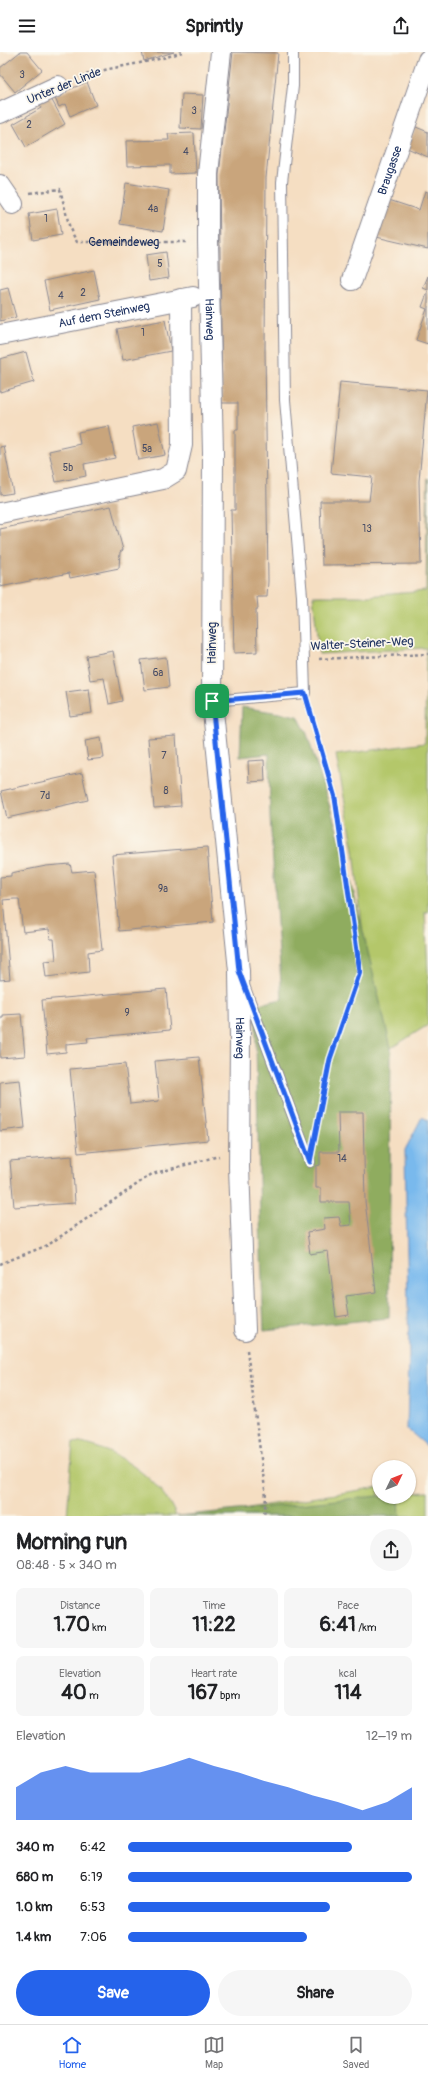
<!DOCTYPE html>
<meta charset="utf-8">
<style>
body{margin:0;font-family:Pangolin,sans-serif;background:#f6f6f6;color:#202124;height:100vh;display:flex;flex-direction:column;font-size:15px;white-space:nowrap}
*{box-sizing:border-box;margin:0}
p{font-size:13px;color:#757577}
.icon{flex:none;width:22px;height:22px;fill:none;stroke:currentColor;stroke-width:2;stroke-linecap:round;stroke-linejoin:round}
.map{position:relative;height:1464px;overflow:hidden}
.panel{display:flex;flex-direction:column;background:#fff;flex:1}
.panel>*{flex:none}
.needle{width:26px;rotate:47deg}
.tools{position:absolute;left:372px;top:1408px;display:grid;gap:8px}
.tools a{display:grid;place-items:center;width:44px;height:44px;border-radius:50%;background:#fff;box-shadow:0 1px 3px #0004;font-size:20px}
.pin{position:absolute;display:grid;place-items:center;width:34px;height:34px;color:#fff;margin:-17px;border-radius:8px;box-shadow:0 2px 6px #0006}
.round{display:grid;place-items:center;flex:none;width:42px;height:42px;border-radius:21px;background:#f6f6f6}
.headline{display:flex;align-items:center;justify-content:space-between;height:68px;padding:0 16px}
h1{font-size:22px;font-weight:700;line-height:30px}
.metrics{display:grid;grid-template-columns:repeat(3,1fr);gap:6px;height:68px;padding:4px 16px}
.metrics div{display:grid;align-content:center;border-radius:8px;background:#f6f6f6;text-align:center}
.metrics b{font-size:20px;font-weight:700}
.metrics small{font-size:11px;font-weight:400}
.metrics p{font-size:11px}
.chart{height:112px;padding:8px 16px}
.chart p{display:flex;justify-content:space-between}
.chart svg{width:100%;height:72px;margin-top:4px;fill:#2563eb;opacity:.7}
.cta{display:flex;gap:8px;margin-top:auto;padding:8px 16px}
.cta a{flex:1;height:46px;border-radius:24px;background:#2563eb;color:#fff;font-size:16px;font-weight:700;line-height:46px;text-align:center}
.cta a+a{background:#f6f6f6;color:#202124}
ul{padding:0 16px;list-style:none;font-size:13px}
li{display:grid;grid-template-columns:64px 48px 1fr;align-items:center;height:30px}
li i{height:10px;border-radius:5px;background:#2563eb}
header{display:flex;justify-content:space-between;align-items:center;height:52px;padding:0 16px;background:#fff;font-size:18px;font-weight:700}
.tab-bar{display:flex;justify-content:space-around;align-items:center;height:56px;border-top:1px solid #e0e0e0;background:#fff;font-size:11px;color:#757577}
.tab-bar a{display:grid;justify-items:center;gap:2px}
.tab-bar .active{color:#2563eb}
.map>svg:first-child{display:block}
.green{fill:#b4c76a;stroke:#687b64}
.forest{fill:#8fac5e;stroke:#556e5e}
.water{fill:#79b9ed;stroke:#4a74a6}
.building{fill:#c9a57c}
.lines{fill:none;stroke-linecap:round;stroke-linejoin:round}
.service-casing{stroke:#888690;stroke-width:12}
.minor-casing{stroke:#888690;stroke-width:22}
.path{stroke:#888690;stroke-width:2.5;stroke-dasharray:3 3;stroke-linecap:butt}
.service{stroke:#fff;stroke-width:10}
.minor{stroke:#fff;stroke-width:20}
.route-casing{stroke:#fff;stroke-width:8}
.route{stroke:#2563eb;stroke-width:5}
.labels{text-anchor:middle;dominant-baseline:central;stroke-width:3.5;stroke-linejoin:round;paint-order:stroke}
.number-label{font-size:10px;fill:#464c66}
.street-label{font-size:12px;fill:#1b2f5e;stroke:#fbf7ec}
</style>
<header><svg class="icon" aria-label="menu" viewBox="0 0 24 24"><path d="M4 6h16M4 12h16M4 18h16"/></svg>Sprintly<svg class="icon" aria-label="share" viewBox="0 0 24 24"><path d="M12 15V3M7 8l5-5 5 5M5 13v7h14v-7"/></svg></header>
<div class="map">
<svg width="428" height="1464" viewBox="0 0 428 1464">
<rect width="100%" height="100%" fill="#fbf7ec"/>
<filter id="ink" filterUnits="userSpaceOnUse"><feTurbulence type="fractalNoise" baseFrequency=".025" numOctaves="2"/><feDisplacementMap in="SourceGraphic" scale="8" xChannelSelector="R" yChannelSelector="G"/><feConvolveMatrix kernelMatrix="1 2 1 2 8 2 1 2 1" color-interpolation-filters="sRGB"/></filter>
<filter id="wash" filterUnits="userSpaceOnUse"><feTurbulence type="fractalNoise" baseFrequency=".012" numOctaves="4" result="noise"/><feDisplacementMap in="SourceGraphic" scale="16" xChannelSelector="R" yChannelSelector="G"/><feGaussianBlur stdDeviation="0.9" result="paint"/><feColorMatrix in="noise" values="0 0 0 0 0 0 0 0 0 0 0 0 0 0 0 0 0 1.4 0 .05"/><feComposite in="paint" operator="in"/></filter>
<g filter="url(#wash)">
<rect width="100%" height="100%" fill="#f5dec2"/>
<path class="green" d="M 428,426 L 428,860 L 425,860 L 428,919 L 428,973 L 391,996 L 363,884 L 354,798 L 336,703 L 425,691 L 426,596 L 319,602 L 313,544 L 369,544 L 426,539 Z
M 73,1390 C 111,1393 163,1428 176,1464 L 67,1464 Z
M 379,1435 L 379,1445 L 409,1445 L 409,1441 L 428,1440 L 428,1464 L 241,1464 L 242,1457 Z"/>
<path class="forest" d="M 242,655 L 298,664 L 307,682 L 344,800 L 391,996 L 389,1266 L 264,1278 C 259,1170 258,1061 255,953 L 282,947 L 270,765 L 269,702 L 240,705 Z
M 379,1444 L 399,1445 L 400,1464 L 177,1464 Z"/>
<path class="water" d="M 422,1065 L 428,1068 L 428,1395 L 407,1377 L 409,1305 L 405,1098 Z"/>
<g id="blocks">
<path class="building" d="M 20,0 L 27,0 L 42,18 L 15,40 L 0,22 L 0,16 Z
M 142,0 L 174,0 L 144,9 Z
M 233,0 L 278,1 L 266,126 L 265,298 L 268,529 L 267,545 L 257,545 L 258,557 L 256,557 L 257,600 L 234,601 L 231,458 L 235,458 L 235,378 L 238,378 L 238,351 L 222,351 L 219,123 Z
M 87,30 L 96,53 L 70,64 L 65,52 L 59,55 L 54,44 Z
M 182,42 L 203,43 L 201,77 L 180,76 Z
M 49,43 L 65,72 L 26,95 L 13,72 L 41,56 L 37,49 Z
M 416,75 L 428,80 L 428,105 L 407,96 Z
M 194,81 L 196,121 L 170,122 L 170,113 L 127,114 L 126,89 L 169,88 L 168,82 Z
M 126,131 L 169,138 L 163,179 L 120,172 Z
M 425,139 L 428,140 L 428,197 L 372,184 L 386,147 L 419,158 Z
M 57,157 L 61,183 L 33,188 L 29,162 Z
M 166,200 L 169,226 L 149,229 L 146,203 Z
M 94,218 L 100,247 L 50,258 L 44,229 Z
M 428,224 L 428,238 L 423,236 Z
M 8,236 L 16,265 L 0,269 L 0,238 Z
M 428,239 L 428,292 L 416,288 L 427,257 L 422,255 Z
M 165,268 L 171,299 L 123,308 L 117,277 Z
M 26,300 L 34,330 L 0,340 L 0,307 Z
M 340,330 L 427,338 L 419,429 L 421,512 L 322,513 L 320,449 L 369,449 L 372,425 L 331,421 Z
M 158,370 L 165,403 L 138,408 L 132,375 Z
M 109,374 L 115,406 L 84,412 L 86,424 L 56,430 L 49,399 L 80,392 L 78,380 Z
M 4,394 L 13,441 L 0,443 L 0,395 Z
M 111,454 L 123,498 L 120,500 L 119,516 L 70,526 L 69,521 L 0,535 L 0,477 Z
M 113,599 L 122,649 L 109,652 L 104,626 L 90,628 L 86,604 Z
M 166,605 L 169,635 L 145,638 L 141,608 Z
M 89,637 L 92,661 L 70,664 L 66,640 Z
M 176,684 L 181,754 L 154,756 L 148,686 Z
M 101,686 L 104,706 L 88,708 L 85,689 Z
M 264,708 L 265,729 L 249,730 L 248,709 Z
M 82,721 L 88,748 L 7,766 L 1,739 Z
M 207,795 L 213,870 L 119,879 L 112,803 Z
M 70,812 L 72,820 L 94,818 L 102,898 L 88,900 L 89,920 L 46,925 L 44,909 L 56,908 L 54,887 L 50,887 L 49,877 L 23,880 L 19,847 L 14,847 L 3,848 L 10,927 L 0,928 L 0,825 L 11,824 L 11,821 L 46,814 Z
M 166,937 L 170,978 L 87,986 L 88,990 L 66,992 L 66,1000 L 47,1002 L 42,948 Z
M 21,962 L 25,1004 L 0,1006 L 0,966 L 3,966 L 3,963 Z
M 199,1005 L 208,1088 L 78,1101 L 70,1017 L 125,1012 L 130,1052 L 159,1049 L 155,1009 Z
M 20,1028 L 25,1076 L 0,1079 L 0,1030 Z
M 338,1060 L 363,1060 L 365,1149 L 376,1240 L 346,1244 L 349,1263 L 336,1265 L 328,1199 L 310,1202 L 307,1180 L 325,1177 L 324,1166 L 339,1165 L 341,1174 L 351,1173 L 349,1150 L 321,1150 L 321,1136 L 316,1136 L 316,1114 L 320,1113 L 320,1100 L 339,1100 Z
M 72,1104 L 75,1151 L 14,1155 L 10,1109 Z"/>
</g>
</g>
<g filter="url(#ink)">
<use href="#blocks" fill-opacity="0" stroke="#888690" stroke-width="1"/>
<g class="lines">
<g class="service-casing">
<path id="service" d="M 212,649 L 305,641 L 302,544 L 285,348 L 282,130 L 293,34 L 293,0
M 245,936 L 310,1110"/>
</g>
<g class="minor-casing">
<g id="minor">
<path id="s2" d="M 221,0 L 208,122 L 208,190 L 213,400 L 212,649 L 239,919 L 240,986 L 239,1115 L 245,1278"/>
<path d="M 0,61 L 58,34"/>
<path d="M 0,133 L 13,152"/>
<path id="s3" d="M 352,228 L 428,8"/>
<path id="s4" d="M 0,283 L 193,245"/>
<path d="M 0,461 L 163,427 L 176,419 L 182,393 L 181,247"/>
</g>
</g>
<g class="path">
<path d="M 75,27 C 110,13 147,13 182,0"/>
<path id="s1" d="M 30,141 L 60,137 L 70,177 L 77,190 L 187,190"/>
<path d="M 319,607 L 428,602"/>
<path d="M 310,655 L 335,746 L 359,920 L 330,1007 L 316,1078"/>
<path d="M 0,1212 L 48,1193 L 152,1122 L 219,1104"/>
<path d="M 247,1298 L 266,1445 L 264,1464"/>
</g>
<use href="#service" class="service"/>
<use href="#minor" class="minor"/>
</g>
</g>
<g class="lines" filter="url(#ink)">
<g class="route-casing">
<path id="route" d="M 305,641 L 335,746 L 360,920 L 330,1007 L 310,1110 L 239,919 L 212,649 Z"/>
</g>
<use href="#route" class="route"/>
</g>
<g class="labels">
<g class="number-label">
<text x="22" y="23">3</text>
<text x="194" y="59">3</text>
<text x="29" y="73">2</text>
<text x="186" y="100">4</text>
<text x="153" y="157">4a</text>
<text x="46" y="167">1</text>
<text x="160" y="212">5</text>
<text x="83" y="241">2</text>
<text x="61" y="244">4</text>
<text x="143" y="281">1</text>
<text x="147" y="397">5a</text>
<text x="68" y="416">5b</text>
<text x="367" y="477">13</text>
<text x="158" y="621">6a</text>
<text x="164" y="704">7</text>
<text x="166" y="739">8</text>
<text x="45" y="744">7d</text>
<text x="163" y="837">9a</text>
<text x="127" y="961">9</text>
<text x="342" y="1107">14</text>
</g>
<g class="street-label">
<text transform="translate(64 34) rotate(-22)">Unter der Linde</text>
<text stroke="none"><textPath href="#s3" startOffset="116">Braugasse</textPath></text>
<text stroke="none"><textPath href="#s1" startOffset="133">Gemeindeweg</textPath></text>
<text stroke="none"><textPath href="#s4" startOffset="106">Auf dem Steinweg</textPath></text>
<text stroke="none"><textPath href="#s2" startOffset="268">Hainweg</textPath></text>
<text transform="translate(212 591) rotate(-90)">Hainweg</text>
<text transform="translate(362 592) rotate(-3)">Walter-Steiner-Weg</text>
<text stroke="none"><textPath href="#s2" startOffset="988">Hainweg</textPath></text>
</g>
</g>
</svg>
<div class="tools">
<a><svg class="needle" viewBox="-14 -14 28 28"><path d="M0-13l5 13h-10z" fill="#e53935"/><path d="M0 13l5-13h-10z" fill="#757577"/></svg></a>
</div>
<div class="pin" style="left:212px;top:649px;background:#1e9e55"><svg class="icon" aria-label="arrive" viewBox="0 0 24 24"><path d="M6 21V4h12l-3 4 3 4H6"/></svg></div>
</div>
<section class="panel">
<div class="headline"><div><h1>Morning run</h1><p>08:48 · 5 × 340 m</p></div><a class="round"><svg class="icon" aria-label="share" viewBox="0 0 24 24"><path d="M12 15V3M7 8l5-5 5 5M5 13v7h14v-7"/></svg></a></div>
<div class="metrics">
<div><p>Distance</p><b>1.70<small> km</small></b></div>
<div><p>Time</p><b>11:22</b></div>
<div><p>Pace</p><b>6:41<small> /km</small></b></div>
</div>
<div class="metrics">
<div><p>Elevation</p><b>40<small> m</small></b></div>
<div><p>Heart rate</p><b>167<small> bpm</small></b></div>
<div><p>kcal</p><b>114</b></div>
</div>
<div class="chart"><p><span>Elevation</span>12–19 m</p>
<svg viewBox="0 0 160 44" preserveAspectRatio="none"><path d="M0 44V24L10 15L20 11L30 15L40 15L50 15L60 11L70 6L80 11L90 15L100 20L110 24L120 29L130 33L140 38L150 33L160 24V44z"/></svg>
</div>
<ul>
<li><b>340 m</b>6:42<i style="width:79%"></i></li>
<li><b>680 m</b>6:19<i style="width:100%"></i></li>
<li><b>1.0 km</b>6:53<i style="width:71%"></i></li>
<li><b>1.4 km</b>7:06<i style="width:63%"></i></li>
</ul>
<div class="cta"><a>Save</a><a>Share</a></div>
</section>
<nav class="tab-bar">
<a class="active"><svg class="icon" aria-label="home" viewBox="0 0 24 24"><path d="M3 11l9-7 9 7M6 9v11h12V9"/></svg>Home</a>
<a><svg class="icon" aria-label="map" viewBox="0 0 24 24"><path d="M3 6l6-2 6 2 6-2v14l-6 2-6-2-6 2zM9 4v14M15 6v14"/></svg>Map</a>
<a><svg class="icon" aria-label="saved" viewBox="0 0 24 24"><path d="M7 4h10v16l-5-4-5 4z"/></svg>Saved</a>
</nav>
